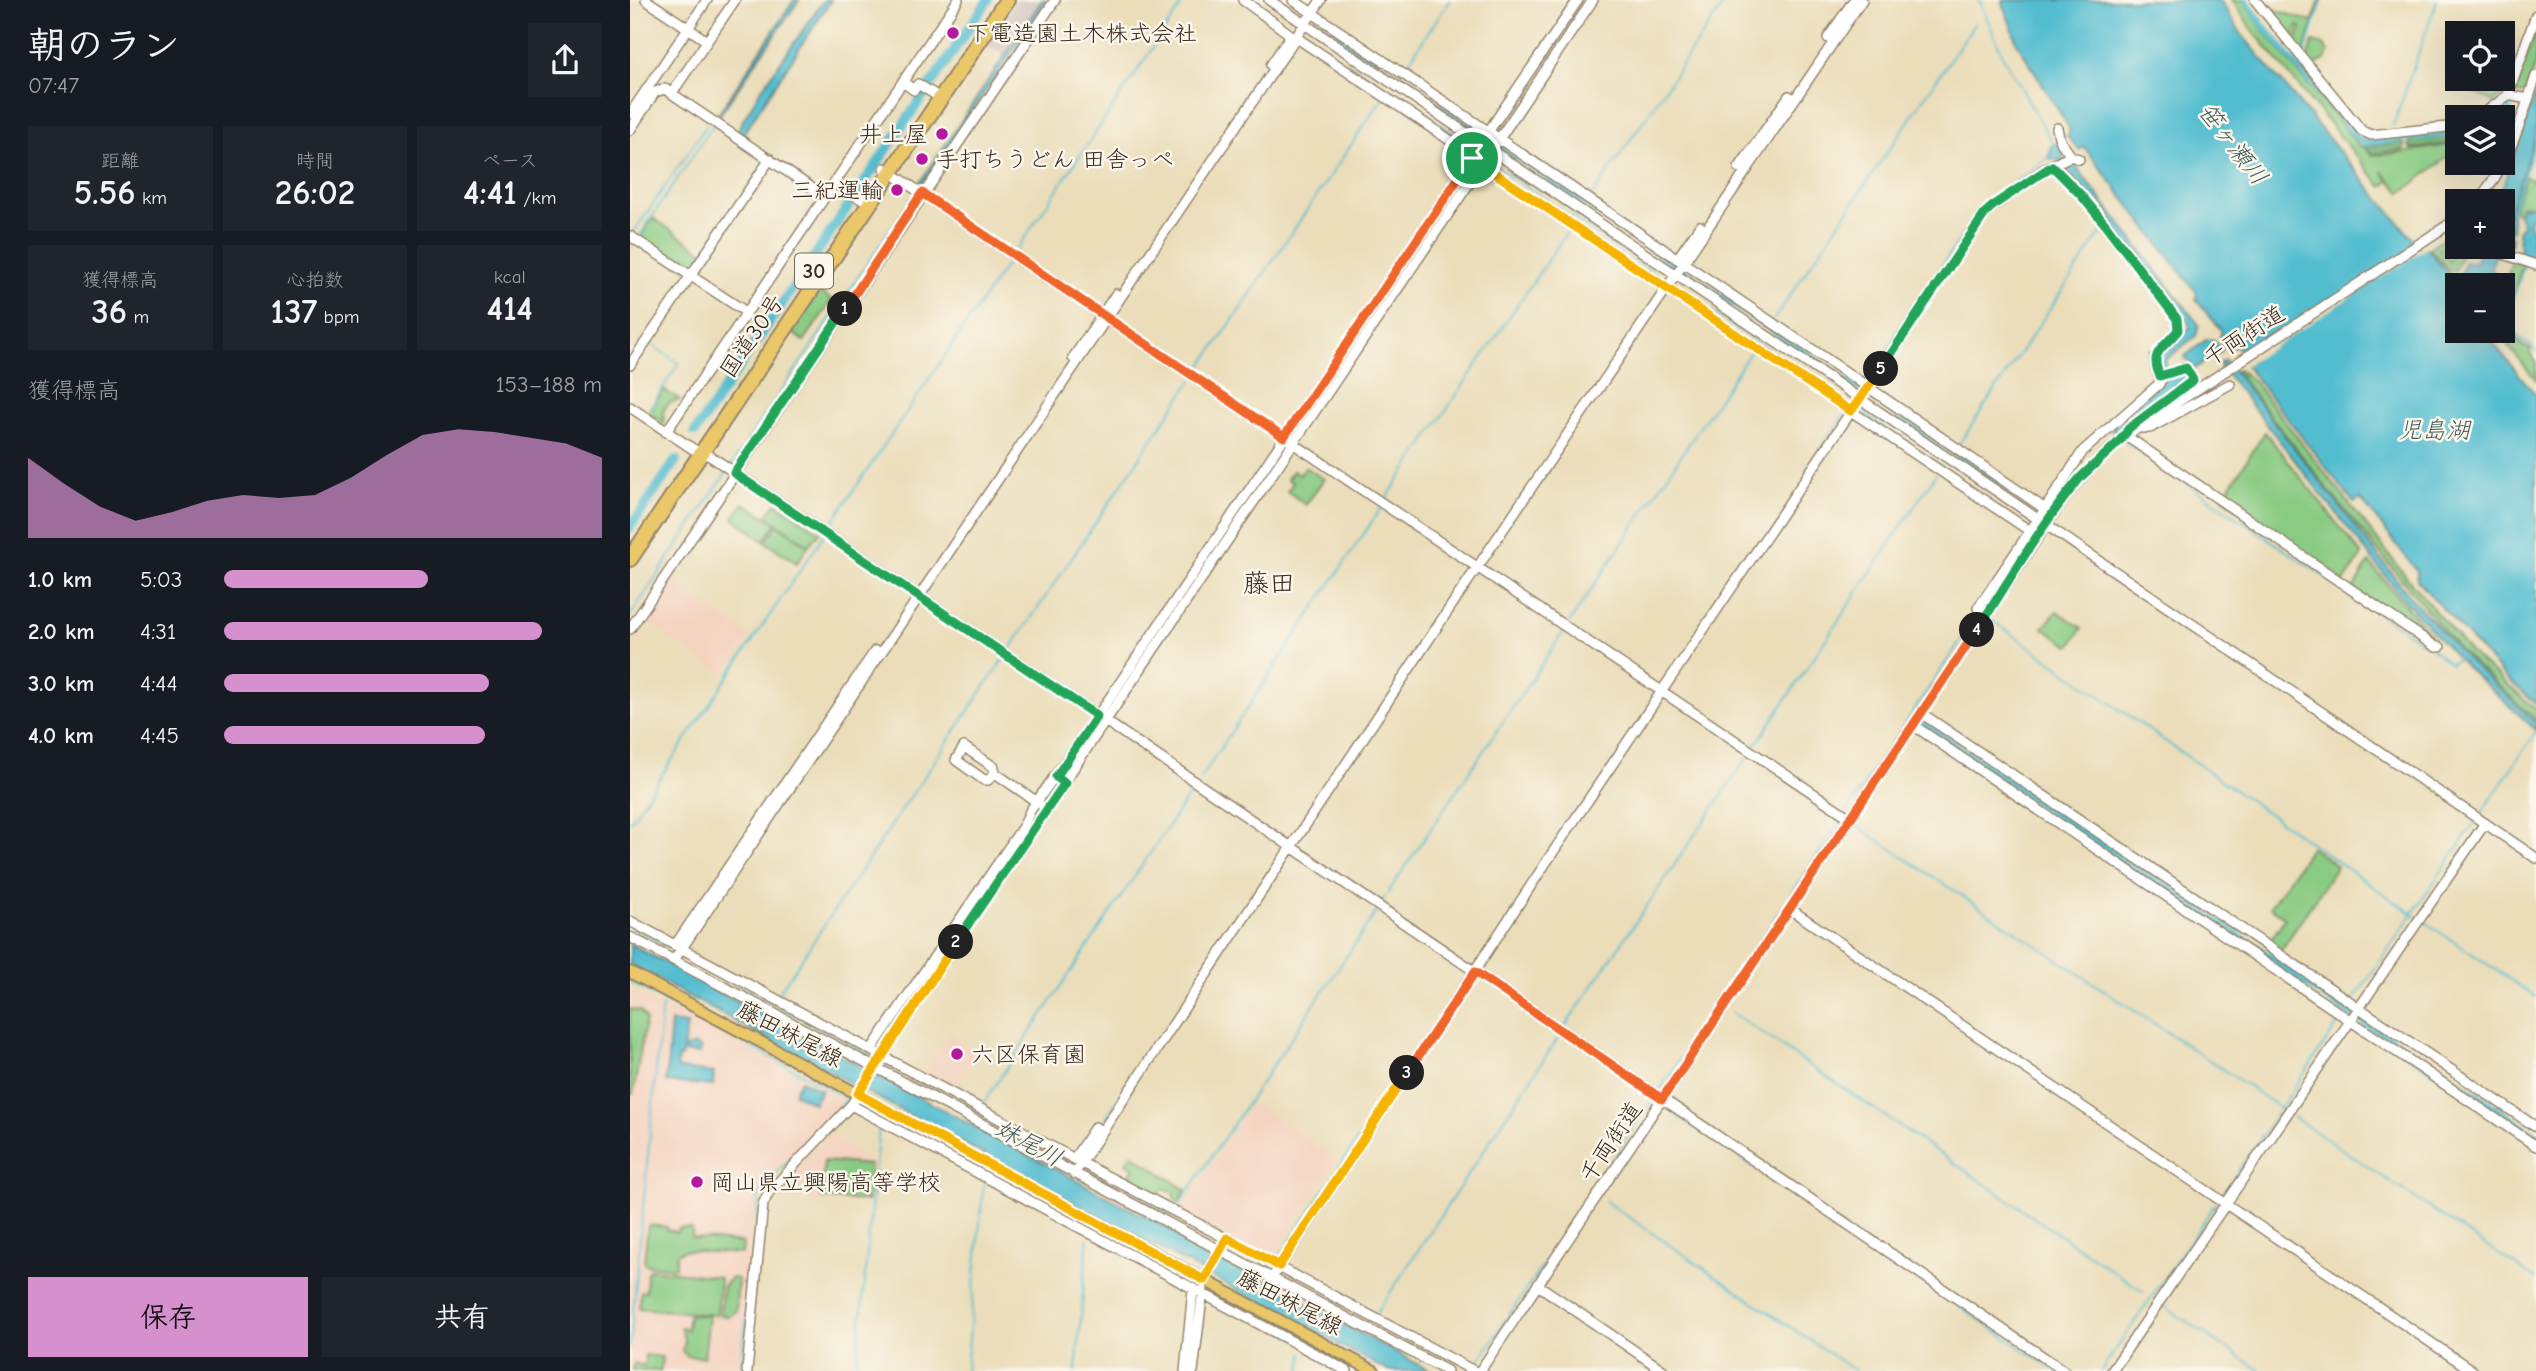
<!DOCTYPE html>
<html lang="ja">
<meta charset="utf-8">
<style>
body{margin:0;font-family:"Comic Neue","Klee One",sans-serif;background:#20242c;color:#f1f3f6;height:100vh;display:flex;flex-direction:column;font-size:26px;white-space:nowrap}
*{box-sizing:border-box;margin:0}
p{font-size:23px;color:#9ea1a6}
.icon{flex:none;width:38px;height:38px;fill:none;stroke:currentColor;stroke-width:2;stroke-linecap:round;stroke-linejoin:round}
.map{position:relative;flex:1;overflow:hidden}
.panel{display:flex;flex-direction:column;background:#171b24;width:630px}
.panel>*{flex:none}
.controls{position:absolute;left:1815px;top:21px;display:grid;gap:14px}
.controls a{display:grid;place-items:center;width:70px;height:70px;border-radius:0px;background:#171b24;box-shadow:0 7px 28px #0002;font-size:35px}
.pin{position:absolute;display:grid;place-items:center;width:60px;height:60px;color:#fff;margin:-30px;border:4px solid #fff;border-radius:50%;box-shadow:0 2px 7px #0007}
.km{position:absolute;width:35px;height:35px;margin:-18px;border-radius:50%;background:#222;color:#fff;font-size:19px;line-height:35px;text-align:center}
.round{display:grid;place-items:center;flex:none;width:74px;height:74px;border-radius:0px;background:#20242c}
.headline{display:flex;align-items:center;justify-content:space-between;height:119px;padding:0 28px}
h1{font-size:38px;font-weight:700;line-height:52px}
.figures{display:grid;grid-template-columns:repeat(3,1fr);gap:10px;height:119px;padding:7px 28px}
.figures div{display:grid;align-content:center;border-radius:0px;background:#20242c;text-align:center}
.figures b{font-size:35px;font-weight:700}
.figures small{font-size:19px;font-weight:400}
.figures p{font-size:19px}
.chart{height:196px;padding:14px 28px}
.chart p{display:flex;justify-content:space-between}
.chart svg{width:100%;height:126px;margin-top:7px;fill:#d690ce;opacity:.7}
.button{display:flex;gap:14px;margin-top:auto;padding:14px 28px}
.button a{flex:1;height:80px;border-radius:0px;background:#d690ce;color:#111;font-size:28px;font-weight:700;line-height:80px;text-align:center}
.button a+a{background:#20242c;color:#f1f3f6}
ul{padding:0 28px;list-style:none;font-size:23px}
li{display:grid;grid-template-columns:112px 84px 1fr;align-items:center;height:52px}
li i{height:18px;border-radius:9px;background:#d690ce}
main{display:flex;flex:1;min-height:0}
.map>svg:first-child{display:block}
.built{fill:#f4d3c0}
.industrial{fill:#d0c0bc}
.green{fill:#8acb83;stroke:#627a50;stroke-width:2}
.forest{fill:#6faf71;stroke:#556c48;stroke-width:2}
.water{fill:#53bdd0;stroke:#477477;stroke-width:2}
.pier{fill:#ebddb9}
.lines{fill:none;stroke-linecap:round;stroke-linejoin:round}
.stream{stroke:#53bdd0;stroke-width:2}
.canal{stroke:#53bdd0;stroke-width:6}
.river{stroke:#53bdd0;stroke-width:10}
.minor-casing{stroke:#93846c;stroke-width:12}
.major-casing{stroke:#93846c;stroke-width:14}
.highway-casing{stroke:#93846c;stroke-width:18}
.minor{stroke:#fff;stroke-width:9}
.major{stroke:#eac769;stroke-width:10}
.highway{stroke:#eac769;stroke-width:14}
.split-1-casing{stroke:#fff;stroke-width:14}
.split-2-casing{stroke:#fff;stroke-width:14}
.split-3-casing{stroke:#fff;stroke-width:14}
.split-4-casing{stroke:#fff;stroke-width:14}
.split-5-casing{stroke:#fff;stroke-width:14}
.split-6-casing{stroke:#fff;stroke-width:14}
.split-1{stroke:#f0652b;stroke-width:9}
.split-2{stroke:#22a559;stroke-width:9}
.split-3{stroke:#f5b400;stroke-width:9}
.split-4{stroke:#f0652b;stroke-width:9}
.split-5{stroke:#22a559;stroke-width:9}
.split-6{stroke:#f5b400;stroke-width:9}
.poi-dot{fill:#b5179e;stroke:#fbf7ec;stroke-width:2.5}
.labels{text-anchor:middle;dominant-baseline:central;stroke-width:5;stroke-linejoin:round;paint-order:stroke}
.shield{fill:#fbf7ec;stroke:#75685c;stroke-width:2}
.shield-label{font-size:21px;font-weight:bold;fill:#3b2a1e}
.poi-label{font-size:23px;fill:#3b2a1e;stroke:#fbf7ec;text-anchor:start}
.street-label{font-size:23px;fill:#3b2a1e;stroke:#fbf7ec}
.water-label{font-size:24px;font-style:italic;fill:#435d5c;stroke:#fbf7ec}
.quarter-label{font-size:26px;fill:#3b2a1e;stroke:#fbf7ec}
</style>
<main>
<section class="panel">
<div class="headline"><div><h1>朝のラン</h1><p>07:47</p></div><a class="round"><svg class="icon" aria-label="share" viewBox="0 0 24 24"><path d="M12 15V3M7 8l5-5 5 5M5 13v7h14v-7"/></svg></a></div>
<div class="figures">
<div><p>距離</p><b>5.56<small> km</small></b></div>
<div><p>時間</p><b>26:02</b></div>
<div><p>ペース</p><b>4:41<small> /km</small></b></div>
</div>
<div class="figures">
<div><p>獲得標高</p><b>36<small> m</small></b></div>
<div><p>心拍数</p><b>137<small> bpm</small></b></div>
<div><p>kcal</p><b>414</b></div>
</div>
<div class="chart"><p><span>獲得標高</span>153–188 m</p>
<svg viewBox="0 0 160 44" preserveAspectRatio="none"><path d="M0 44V16L10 25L20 33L30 38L40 35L50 31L60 29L70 30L80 29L90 23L100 15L110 8L120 6L130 7L140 9L150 11L160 16V44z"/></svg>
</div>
<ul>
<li><b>1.0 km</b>5:03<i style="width:54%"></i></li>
<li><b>2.0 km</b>4:31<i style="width:84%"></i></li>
<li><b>3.0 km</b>4:44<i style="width:70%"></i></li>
<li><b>4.0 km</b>4:45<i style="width:69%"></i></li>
</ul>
<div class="button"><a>保存</a><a>共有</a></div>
</section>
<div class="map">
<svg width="1906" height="1371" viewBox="0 0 1906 1371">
<rect width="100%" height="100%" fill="#fbf7ec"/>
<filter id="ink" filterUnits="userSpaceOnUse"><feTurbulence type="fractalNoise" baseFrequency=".0143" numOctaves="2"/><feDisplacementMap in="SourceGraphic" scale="14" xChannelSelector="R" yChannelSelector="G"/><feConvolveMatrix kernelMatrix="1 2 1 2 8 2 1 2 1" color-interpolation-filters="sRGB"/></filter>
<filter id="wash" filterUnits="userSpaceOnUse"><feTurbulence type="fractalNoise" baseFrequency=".00686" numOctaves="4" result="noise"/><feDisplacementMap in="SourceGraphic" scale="28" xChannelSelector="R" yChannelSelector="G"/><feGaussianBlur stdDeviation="1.57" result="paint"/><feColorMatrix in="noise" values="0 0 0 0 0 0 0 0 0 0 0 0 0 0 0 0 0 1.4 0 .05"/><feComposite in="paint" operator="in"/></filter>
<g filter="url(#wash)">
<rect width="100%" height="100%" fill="#ebddb9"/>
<path class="built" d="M 39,579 L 121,636 L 94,675 L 12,619 Z
M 0,990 L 40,1011 L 44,1008 L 214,1099 L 133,1183 L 127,1193 L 109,1371 L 0,1371 Z
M 319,1034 L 347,1053 L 322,1090 L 292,1074 Z
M 622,1102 L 708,1159 L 642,1257 L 638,1258 L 549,1211 Z
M 198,1135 L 243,1164 L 240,1204 L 144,1197 L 143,1193 Z"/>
<path class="industrial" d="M 386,0 L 411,0 L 374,56 L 357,44 Z"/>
<path class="green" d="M 1602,0 L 1613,0 L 1631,27 L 1729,146 L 1734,147 L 1742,155 L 1763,154 L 1827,144 L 1827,150 L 1771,193 L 1752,171 L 1759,181 L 1752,187 L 1623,31 Z
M 1690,0 L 1691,0 L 1673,55 L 1664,46 L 1671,27 L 1668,26 L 1661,43 L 1631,5 L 1682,22 Z
M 1906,28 L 1906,64 L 1896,92 L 1895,94 L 1885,93 Z
M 1683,42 L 1694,45 L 1698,52 L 1695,60 L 1681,67 L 1676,62 Z
M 1831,79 L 1843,79 L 1874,93 L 1864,102 L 1828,85 Z
M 1895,176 L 1906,183 L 1906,204 L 1890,206 L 1888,213 L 1883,211 Z
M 23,218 L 73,252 L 62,270 L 59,271 L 10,237 Z
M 1827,229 L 1827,235 L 1810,249 L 1819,261 L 1827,247 L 1834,247 L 1825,270 L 1819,271 L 1799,248 Z
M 1883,259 L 1893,264 L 1874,321 L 1892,346 L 1901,349 L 1900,354 L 1906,361 L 1906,380 L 1866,331 L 1872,331 L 1873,288 Z
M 189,291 L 202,300 L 174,341 L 161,332 Z
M 1608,369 L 1623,381 L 1782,584 L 1840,652 L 1906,710 L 1906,720 L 1830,650 L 1704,497 L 1606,371 Z
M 34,390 L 50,400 L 39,403 L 33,411 L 34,423 L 18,413 Z
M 1635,432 L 1732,555 L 1714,582 L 1593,498 Z
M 675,467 L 694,479 L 676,505 L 657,491 L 663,483 L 657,479 L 663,471 L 670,475 Z
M 114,503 L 146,523 L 134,541 L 103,518 Z
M 146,503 L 190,532 L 179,545 L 137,516 Z
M 147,525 L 178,546 L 167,563 L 136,542 Z
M 1739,562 L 1804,640 L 1723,589 Z
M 1427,611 L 1452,628 L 1440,646 L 1413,628 Z
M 1681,847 L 1707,866 L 1650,952 L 1638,944 L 1655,918 L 1640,907 Z
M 0,1009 L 10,1011 L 16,1019 L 3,1094 L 0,1094 Z
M 502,1154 L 556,1190 L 549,1202 L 544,1199 L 545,1193 L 533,1189 L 524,1199 L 494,1183 L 504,1168 L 496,1163 Z
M 194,1161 L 240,1165 L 238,1201 L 191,1198 Z
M 18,1225 L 37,1227 L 37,1230 L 47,1232 L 49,1228 L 62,1229 L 62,1238 L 113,1243 L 112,1254 L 54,1250 L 47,1254 L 45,1268 L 16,1265 L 14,1261 Z
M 20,1269 L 88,1277 L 90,1279 L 87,1313 L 86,1315 L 9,1308 L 11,1292 L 16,1291 L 17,1274 Z
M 101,1278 L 108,1279 L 106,1311 L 100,1316 L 90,1315 L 93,1286 Z
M 59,1315 L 79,1316 L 74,1357 L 57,1356 L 52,1351 L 55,1341 L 50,1328 L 57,1329 Z
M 15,1355 L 32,1357 L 30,1371 L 3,1371 L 4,1363 L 14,1366 Z"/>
<path class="forest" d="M 1827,135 L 1827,143 L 1781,149 L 1778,145 L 1781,141 Z
M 1772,142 L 1774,144 L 1774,150 L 1743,154 L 1735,147 Z"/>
<path class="water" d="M 164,0 L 169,0 L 87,119 L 85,119 Z
M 194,0 L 201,0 L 113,134 L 109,135 L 108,129 L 129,93 Z
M 412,0 L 417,0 L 290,189 L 287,187 Z
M 1372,0 L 1590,0 L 1612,35 L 1791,249 L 1796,247 L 1828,285 L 1827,331 L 1853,331 L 1906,395 L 1906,704 L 1874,676 L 1787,580 L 1787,571 L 1731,499 L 1724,503 L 1616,366 L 1613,354 L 1607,347 L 1595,347 L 1589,338 L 1592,331 L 1566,300 L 1567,293 L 1454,147 L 1449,150 L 1437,136 L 1440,129 L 1387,43 Z
M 684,18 L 862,138 L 861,142 L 681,22 Z
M 926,39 L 929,41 L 866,133 L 864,131 Z
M 718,63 L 853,153 L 850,159 L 716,66 Z
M 1906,93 L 1906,135 L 1879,213 L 1882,214 L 1882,230 L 1877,230 L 1877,236 L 1882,237 L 1881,245 L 1877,245 L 1877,240 L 1873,245 L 1872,201 L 1865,201 L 1875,181 Z
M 1428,143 L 1434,151 L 1432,159 L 1435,162 L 1442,162 L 1569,325 L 1566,336 L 1535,360 L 1537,371 L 1556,371 L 1557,377 L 1484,432 L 1481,429 L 1536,376 L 1528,360 L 1533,351 L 1559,329 L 1560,325 L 1429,160 L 1420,159 L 1418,156 L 1421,153 L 1420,147 Z
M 1904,204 L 1906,213 L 1901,216 L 1899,224 L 1903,232 L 1901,242 L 1906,260 L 1904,260 L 1890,255 L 1888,230 L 1893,225 L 1889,215 L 1890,208 Z
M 1869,247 L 1861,266 L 1861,269 L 1867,275 L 1864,285 L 1832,285 L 1826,278 L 1832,272 L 1835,262 L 1845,263 L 1851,248 Z
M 1583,339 L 1592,351 L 1562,370 L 1560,367 L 1562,364 L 1554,357 L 1576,340 Z
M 1595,360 L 1781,598 L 1836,658 L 1906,723 L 1906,730 L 1834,665 L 1777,603 L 1589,364 Z
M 0,944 L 584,1253 L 800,1371 L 758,1371 L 0,965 Z
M 41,1022 L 57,1024 L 53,1049 L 64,1045 L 71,1048 L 69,1054 L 52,1052 L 51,1057 L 48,1057 L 47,1066 L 50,1069 L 84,1073 L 83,1086 L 36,1082 Z
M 171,1080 L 191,1090 L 184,1103 L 164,1093 Z"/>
<path class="pier" d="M 1795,243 L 1799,246 L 1613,367 L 1610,358 Z"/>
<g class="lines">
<path class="stream" d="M 1349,0 L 1374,58 L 1424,145
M 1674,55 L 1693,0
M 1665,63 L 1666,62
M 773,70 L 820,0
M 83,125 L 131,158 L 134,163 L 62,271 L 59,271 L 10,238 L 10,235 Z
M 1763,126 L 1807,0
M 1762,137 L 1762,140
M 860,162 L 1038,282
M 1906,168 L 1903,178 L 1906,182
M 962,196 L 1096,0
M 1881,213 L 1906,141
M 1872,231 L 1881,233
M 0,232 L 4,232 L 78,123
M 385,252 L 555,0
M 1894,266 L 1876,321 L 1893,342 L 1901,345 L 1906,352
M 1043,285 L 1221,405
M 1022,303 L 1032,287
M 1144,319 L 1345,23
M 567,373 L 752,99
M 1235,382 L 1351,207 L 1420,156
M 1226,408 L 1320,472
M 18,411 L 49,363 L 20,344
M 661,436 L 726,339
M 1497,443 L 1794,644
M 1329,444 L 1473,230
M 100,467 L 285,193
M 1176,471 L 1216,411
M 754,502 L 939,229
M 197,530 L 380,259
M 0,616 L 97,472
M 1360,619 L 1787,917
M 939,623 L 1123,348
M 1802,649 L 1821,664 L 1827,658
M 379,651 L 562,380
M 498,680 L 656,444
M 1123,749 L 1306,474
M 570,779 L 751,508
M 1216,812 L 1349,613
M 1850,815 L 1906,732
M 0,822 L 194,535
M 1224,824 L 1654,1110
M 751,903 L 934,631
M 1792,920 L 1906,997
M 0,927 L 45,952
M 50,954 L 246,1058
M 0,982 L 221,1100
M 148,994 L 374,658
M 1725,998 L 1845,822
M 1101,1012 L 1514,1292
M 934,1028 L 1119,755
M 248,1048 L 432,778
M 254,1062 L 447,1166
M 1029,1091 L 1213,817
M 352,1105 L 563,789
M 1035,1107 L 1425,1371
M 1662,1116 L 1906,1279
M 470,1126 L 530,1037
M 452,1168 L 592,1242
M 1591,1196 L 1712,1018
M 975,1201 L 1225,1371
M 547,1208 L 747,911
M 597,1245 L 642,1268
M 646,1262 L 750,1106
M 650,1273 L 713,1306
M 550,1277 L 570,1287
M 578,1291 L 727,1371
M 1535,1307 L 1631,1371
M 746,1314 L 930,1035
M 0,1346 L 32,1006
M 844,1368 L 1023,1099
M 111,1371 L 129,1195 L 133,1187 L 217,1099
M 226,1371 L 249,1125
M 336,1371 L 354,1180
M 446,1371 L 458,1238
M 671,1371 L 673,1353
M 1471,1371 L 1586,1203"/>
<path class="canal" d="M 1616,0 L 1633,25 L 1729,140 L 1736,143 L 1827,133
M 1863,117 L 1877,107 L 1883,117
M 863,142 L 1414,514"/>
<path class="river" d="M 65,432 L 358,0
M 0,528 L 46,460
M 1291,723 L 1906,1137"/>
</g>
</g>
<g filter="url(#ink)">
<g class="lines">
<g class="minor-casing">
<path id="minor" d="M 16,0 L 77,41
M 613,0 L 661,35 L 641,65
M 639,0 L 1371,494 L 1906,858
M 663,0 L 1238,387 L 1415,509 L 1348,608 L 1357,614
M 1625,0 L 1732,131 L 1741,135 L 1827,126
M 1198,38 L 1224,0
M 273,82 L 284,90 L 288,84 L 304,94
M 42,93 L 105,0
M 1878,95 L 1898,99
M 0,114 L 77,0
M 1849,117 L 1878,95 L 1906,15
M 1427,128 L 1430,141 L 1441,156
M 0,130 L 25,92 L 35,89 L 195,197
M 858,132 L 948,0
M 849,162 L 1400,531
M 254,168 L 1220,818
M 1109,168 L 1159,96
M 204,183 L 233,200
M 1847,201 C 1879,166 1891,120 1906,76
M 0,236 L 116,312
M 1853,247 L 1906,265
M 1047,259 L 1070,226
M 443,358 L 486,294
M 0,365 L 140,159
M 1530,376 L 1556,368 L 1563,380 L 1498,429 L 1496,436 L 1806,647 L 1810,647
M 0,407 L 63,449 L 80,456 L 477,722 L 1434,1371
M 1512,428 L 1520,428 L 1600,384
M 36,432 L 328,0
M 1415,509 L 1453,451 L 1529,384 L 1531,380 L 1526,368 L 1525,357 L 1545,335 L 1548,325 C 1544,310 1530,296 1521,284 C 1494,248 1456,192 1422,165
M 0,629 L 425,0
M 1291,713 L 1906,1127
M 1283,725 L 1906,1146
M 365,773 L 358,780 L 354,780 L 326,760 L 334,747 L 364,767 L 365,773 L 410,804
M 1160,909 L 1843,1371
M 0,921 L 450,1162 L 649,1266
M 0,937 L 642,1278 L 927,846 L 1356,212 L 1416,168 L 1441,156 L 1449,159
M 46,944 L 245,651
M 44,960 L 691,0
M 241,1050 L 394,825 L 400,811 L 469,714 L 842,158 L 842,155 L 667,38
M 221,1105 L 717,1371
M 444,1159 L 465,1127 L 471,1131
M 444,1174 L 813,618 L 1232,0
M 649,1267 L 844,1371
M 642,1278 L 817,1371
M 574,1280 L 597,1238
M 908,1285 L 1034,1371
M 117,1371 L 133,1204 L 139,1192 L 222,1104 L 336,927 L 963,0
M 555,1371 L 563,1290
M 563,1371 L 573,1290
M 850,1371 L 1429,506 C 1449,479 1469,456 1496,436 L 1827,219
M 1482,1371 L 1855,823"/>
</g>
<g class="major-casing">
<path id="major" d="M 0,972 L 744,1371"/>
</g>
<g class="highway-casing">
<path id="highway" d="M 0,559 L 377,0"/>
</g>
<use href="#minor" class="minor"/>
<use href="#major" class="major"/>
<use href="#highway" class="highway"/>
</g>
</g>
<g class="lines" filter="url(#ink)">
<g class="split-1-casing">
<path id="split-1" d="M 215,309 L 292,193 L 654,437 L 842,158"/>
</g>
<g class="split-2-casing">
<path id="split-2" d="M 215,309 L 104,473 L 467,716 L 426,777 L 435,783 L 326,942"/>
</g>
<g class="split-3-casing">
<path id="split-3" d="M 326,942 L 228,1094 L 574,1280 L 597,1238 L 649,1266 L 777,1073"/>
</g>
<g class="split-4-casing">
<path id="split-4" d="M 777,1073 L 845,972 L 1032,1099 L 1347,630"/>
</g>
<g class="split-5-casing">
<path id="split-5" d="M 1251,369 L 1356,212 L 1365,204 L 1422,166 L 1450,194 L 1475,224 L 1547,319 L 1548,330 C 1535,348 1518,351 1530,376 L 1556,368 L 1563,380 L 1498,429 C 1495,440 1461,466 1450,478 C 1411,524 1380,580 1347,630"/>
</g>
<g class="split-6-casing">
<path id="split-6" d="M 842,158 L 1219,410 L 1221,411 L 1251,369"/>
</g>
<use href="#split-1" class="split-1"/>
<use href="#split-2" class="split-2"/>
<use href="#split-3" class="split-3"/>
<use href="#split-4" class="split-4"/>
<use href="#split-5" class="split-5"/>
<use href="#split-6" class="split-6"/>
</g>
<g class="poi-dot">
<circle cx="323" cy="33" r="7"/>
<circle cx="312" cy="134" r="7"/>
<circle cx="292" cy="159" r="7"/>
<circle cx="267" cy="190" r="7"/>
<circle cx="327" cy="1054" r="7"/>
<circle cx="67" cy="1182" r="7"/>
</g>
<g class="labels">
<rect class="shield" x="165" y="253.5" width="38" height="35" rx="5"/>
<g class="shield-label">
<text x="184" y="271">30</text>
</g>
<g class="poi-label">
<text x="337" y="33">下電造園土木株式会社</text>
<text x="298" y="134" text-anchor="end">井上屋</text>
<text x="306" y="159">手打ちうどん 田舎っぺ</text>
<text x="253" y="190" text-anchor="end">三紀運輸</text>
<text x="341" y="1054">六区保育園</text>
<text x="81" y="1182">岡山県立興陽高等学校</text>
</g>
<g class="street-label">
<text transform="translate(122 336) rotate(-56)">国道30号</text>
<text transform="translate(1614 336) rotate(-33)">千両街道</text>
<text transform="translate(160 1034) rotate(28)">藤田妹尾線</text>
<text transform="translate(981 1142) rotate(-56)">千両街道</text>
<text transform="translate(660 1302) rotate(28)">藤田妹尾線</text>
</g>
<g class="water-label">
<text transform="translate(1603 144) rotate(52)">笹ヶ瀬川</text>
<text x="1804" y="430">児島湖</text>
<text transform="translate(399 1143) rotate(28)">妹尾川</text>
</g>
<g class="quarter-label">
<text x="639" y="584">藤田</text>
</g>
</g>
</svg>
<div class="controls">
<a><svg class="icon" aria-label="locate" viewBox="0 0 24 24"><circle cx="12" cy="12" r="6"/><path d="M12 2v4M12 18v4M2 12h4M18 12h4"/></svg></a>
<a><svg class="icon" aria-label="layers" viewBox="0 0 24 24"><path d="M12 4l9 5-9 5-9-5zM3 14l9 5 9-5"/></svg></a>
<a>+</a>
<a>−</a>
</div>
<div class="pin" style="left:842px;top:158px;background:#1e9e55"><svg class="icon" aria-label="arrive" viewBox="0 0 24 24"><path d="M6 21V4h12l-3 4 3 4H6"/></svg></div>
<b class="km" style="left:215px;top:309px">1</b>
<b class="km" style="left:326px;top:942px">2</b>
<b class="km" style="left:777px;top:1073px">3</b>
<b class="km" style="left:1347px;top:630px">4</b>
<b class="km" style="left:1251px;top:369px">5</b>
</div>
</main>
